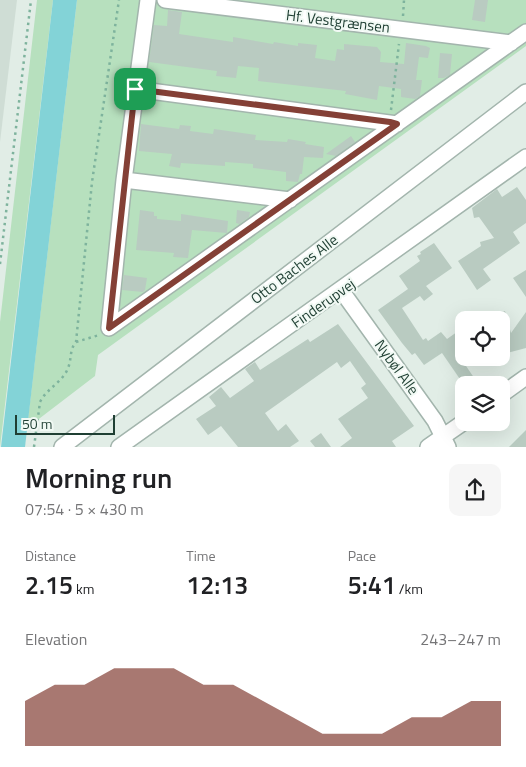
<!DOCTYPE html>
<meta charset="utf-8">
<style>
body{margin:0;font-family:"Titillium Web",sans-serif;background:#f6f6f6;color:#202124;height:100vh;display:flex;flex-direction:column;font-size:19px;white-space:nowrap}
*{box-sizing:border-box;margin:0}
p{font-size:16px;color:#757577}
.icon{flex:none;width:28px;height:28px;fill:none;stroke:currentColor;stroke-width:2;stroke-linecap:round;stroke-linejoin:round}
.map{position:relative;height:447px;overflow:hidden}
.drawer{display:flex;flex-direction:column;background:#fff;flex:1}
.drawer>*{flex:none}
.controls{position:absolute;left:455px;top:311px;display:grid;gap:10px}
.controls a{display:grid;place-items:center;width:55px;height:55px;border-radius:10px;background:#fff;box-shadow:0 5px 20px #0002;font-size:25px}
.scale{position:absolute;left:15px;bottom:12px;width:100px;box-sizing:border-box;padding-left:5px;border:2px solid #1f3f33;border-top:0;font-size:14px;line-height:18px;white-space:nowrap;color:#1f3f33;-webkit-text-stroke:4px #f1f9f4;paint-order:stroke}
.pin{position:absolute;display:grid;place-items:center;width:42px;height:42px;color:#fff;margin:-21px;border-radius:10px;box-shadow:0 2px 8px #0006}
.round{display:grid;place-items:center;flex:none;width:52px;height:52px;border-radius:10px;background:#f6f6f6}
.overview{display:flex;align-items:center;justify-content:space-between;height:85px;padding:0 25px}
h1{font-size:28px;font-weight:600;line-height:38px}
.stats{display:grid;grid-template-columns:repeat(3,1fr);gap:8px;height:85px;padding:5px 25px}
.stats div{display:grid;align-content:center}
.stats b{font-size:25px;font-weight:600}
.stats small{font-size:14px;font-weight:400}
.stats p{font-size:14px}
.chart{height:140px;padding:10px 25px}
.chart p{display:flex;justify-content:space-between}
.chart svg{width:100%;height:90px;margin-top:5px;fill:#844036;opacity:.7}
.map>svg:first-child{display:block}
.built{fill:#cfddd5}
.green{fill:#b7e0be}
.water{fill:#83d3d7}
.building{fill:#b9cbc1}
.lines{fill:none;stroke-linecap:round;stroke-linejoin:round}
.minor-casing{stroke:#a3b5ad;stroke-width:18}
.path{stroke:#7eb39d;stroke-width:2.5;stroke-dasharray:2.5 4;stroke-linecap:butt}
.minor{stroke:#fff;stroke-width:15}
.route-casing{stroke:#fff;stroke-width:10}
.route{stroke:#844036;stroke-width:6}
.labels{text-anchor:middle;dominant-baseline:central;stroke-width:4;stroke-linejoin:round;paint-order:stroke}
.street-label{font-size:15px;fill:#1f3f33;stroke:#f1f9f4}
</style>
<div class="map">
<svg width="526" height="447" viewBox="0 0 526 447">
<rect width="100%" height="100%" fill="#e1ede6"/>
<path class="built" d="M 0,0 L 17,0 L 0,142 Z"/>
<path class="green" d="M 37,0 L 53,0 L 0,447 L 0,322 Z
M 77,0 L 526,0 L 526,46 L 98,355 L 95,376 L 27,428 Z"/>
<path class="water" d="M 53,0 L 77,0 L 25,447 L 1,447 Z"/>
<path class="building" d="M 475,0 L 488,0 L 485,22 L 472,20 Z
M 168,10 L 182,12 L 179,34 L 233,42 L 233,37 L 273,44 L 274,42 L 298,46 L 298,43 L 317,45 L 315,58 L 335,61 L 337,49 L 344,50 L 344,44 L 377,47 L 381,52 L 380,62 L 404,64 L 406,43 L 426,46 L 430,48 L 428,58 L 419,57 L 416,80 L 422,80 L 420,96 L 415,99 L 401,97 L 401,89 L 379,86 L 377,100 L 345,94 L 346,91 L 258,81 L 259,68 L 238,66 L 236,78 L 216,76 L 217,71 L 149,62 L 154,25 L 167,26 Z
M 440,53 L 452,54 L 450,75 L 444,78 L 438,78 Z
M 141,124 L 179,129 L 180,125 L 191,126 L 190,131 L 213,134 L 214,129 L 256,135 L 255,140 L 287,142 L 288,139 L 306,142 L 305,144 L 324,147 L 323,158 L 304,157 L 302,174 L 300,174 L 298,182 L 286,181 L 286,172 L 253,168 L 253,164 L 225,162 L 225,166 L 181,163 L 180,168 L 169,166 L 172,154 L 139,151 Z
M 351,136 L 355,142 L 336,156 L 326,154 Z
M 517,187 L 526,200 L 526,223 L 513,232 L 520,243 L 483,269 L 491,280 L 477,290 L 458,261 L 481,246 L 480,242 L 494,238 L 479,217 L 474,218 L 472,208 L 497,189 L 502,197 Z
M 140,210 L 154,212 L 154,216 L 157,216 L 157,219 L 181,221 L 181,214 L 228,221 L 227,233 L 192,230 L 188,258 L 173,257 L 174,253 L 136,250 Z
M 237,210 L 250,212 L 249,217 L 239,224 L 236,223 Z
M 434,243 L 452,268 L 426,286 L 433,294 L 424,301 L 420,296 L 402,308 L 423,340 L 426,338 L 428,341 L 441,332 L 447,339 L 464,327 L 464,363 L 479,385 L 464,385 L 442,353 L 424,365 L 415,353 L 412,355 L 402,343 L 378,310 L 408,289 L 399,276 L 420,261 L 417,256 L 421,254 L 420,252 Z
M 526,270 L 526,297 L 513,278 Z
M 124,275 L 147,278 L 145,290 L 143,292 L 122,290 Z
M 505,311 L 511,333 L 526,312 L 526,348 L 503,354 L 501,312 Z
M 338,324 L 414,426 L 392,441 L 396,447 L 340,447 L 352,438 L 338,419 L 368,398 L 361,388 L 366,384 L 350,361 L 341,368 L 337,362 L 265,413 L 278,431 L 286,424 L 299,441 L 290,447 L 238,447 L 221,426 L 208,435 L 196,419 L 216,406 L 209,397 L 221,387 L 230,398 L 254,381 L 245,369 L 255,362 L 260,370 L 308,339 L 310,342 Z
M 526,430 L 526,447 L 509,447 Z
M 321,433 L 331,447 L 315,447 L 310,441 Z"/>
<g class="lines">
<g class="minor-casing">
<path id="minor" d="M 148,0 L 124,180 L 109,328 L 526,32
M 165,0 L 511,43
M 135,89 L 397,124
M 124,180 L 290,200
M 341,290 L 435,421 L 448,447
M 501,395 L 526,377
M 62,447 L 526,92
M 119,447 L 526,157
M 428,447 L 464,422"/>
</g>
<path class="path" d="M 403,16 L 404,0
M 391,110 L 399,44
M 0,264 L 31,0
M 76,342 L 99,335
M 34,447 L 40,402 C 47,388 63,382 68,368 C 72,359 69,350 76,342 L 92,182 L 119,0"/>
<use href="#minor" class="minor"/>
</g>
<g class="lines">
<g class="route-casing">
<path id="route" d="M 135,89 L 390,122 L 397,124 L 109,328 Z"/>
</g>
<use href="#route" class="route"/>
</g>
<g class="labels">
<g class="street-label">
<text transform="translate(338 21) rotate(7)">Hf. Vestgrænsen</text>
<text transform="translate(294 269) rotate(-37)">Otto Baches Alle</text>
<text transform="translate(323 303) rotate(-35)">Finderupvej</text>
<text transform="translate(397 367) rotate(54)">Nybøl Alle</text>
</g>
</g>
</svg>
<div class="controls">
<a><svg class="icon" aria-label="locate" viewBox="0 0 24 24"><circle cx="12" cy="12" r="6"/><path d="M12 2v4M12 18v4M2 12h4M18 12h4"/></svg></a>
<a><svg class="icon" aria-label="layers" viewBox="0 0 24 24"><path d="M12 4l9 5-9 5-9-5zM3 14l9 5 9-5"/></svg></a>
</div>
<div class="scale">50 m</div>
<div class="pin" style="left:135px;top:89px;background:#1e9e55"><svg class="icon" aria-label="arrive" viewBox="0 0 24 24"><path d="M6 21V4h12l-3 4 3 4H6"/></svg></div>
</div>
<section class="drawer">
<div class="overview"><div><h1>Morning run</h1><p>07:54 · 5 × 430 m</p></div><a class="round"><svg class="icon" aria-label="share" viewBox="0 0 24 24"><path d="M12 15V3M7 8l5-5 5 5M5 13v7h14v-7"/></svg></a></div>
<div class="stats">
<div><p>Distance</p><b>2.15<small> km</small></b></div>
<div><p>Time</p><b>12:13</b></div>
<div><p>Pace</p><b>5:41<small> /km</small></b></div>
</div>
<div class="chart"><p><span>Elevation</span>243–247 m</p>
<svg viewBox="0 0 160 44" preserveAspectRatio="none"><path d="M0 44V22L10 14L20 14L30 6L40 6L50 6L60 14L70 14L80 22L90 30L100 38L110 38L120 38L130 30L140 30L150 22L160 22V44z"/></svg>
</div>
</section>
